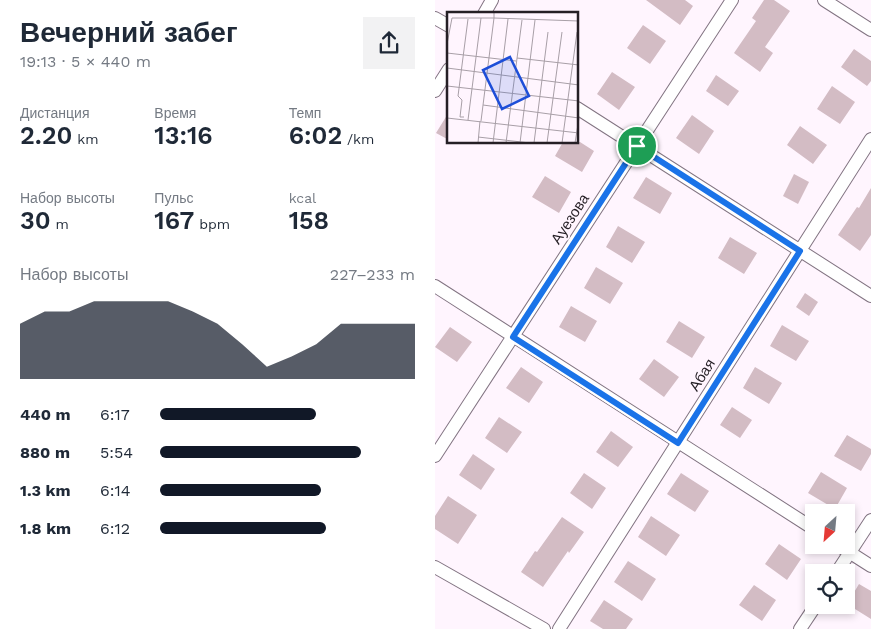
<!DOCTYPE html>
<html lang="ru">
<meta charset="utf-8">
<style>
body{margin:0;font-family:"Work Sans",sans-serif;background:#f2f2f3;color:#1f2937;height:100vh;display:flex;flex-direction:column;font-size:19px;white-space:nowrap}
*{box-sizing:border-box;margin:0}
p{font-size:16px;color:#747a83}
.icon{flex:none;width:28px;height:28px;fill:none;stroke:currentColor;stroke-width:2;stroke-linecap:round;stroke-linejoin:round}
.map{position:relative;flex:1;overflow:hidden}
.side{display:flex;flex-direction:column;background:#fff;width:435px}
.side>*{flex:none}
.needle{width:32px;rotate:206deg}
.fabs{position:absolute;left:370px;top:504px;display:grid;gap:10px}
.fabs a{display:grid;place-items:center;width:50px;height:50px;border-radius:0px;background:#fff;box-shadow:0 2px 8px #0003;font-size:25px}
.pin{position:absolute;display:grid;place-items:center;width:42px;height:42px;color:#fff;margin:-21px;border:2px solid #fff;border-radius:50%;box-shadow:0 1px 5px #0007}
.round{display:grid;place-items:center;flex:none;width:52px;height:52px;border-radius:0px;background:#f2f2f3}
.overview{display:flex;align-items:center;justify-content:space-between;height:85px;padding:0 20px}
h1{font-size:28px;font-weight:600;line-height:38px}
.figures{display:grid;grid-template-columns:repeat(3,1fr);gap:8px;height:85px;padding:5px 20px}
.figures div{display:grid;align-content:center}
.figures b{font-size:25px;font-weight:600}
.figures small{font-size:14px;font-weight:400}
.figures p{font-size:14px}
.chart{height:140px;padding:10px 20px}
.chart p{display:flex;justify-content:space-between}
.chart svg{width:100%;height:90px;margin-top:5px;fill:#111827;opacity:.7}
ul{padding:0 20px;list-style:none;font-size:16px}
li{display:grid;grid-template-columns:80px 60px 1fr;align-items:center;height:38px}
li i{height:12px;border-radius:6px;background:#111827}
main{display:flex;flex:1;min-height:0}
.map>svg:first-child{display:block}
.building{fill:#d3bcc4}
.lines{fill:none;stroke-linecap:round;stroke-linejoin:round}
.street-casing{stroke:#827482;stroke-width:14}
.street{stroke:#fff;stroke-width:12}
.route-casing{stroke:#fff;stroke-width:10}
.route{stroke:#1a73e8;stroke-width:6}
.labels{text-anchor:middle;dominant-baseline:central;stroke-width:4;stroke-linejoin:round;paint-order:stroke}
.street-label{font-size:15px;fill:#251f25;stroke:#fff5fe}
.inset-road{fill:none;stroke:#a89fa7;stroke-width:1}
.view{fill:#1d4ed8;fill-opacity:0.15;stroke:#1d4ed8;stroke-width:2.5}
.inset-edge{fill:none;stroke:#251f25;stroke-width:2.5}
</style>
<main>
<section class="side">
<div class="overview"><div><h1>Вечерний забег</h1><p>19:13 · 5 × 440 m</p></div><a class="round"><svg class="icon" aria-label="share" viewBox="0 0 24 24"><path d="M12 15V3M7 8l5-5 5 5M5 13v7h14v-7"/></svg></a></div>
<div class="figures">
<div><p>Дистанция</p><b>2.20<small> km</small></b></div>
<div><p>Время</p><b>13:16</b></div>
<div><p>Темп</p><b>6:02<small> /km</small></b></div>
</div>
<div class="figures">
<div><p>Набор высоты</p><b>30<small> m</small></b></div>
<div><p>Пульс</p><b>167<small> bpm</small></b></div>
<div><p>kcal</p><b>158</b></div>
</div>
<div class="chart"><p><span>Набор высоты</span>227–233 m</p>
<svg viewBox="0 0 160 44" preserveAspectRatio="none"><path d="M0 44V17L10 11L20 11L30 6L40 6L50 6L60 6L70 11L80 17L90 27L100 38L110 33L120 27L130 17L140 17L150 17L160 17V44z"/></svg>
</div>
<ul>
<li><b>440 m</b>6:17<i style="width:61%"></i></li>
<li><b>880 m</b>5:54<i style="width:79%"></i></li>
<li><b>1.3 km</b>6:14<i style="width:63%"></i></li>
<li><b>1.8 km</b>6:12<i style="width:65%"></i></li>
</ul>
</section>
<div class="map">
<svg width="436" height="629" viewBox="0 0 436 629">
<rect width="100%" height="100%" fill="#fff5fe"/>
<path class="building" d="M 211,0 L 250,0 L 258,6 L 245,25 Z
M 329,0 L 339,0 L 355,11 L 330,47 L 338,53 L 325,72 L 299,53 L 321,21 L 317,18 Z
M 208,25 L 231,41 L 215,64 L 192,48 Z
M 419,49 L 436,61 L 436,81 L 432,86 L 406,67 Z
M 177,72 L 200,87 L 184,110 L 162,94 Z
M 281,75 L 304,91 L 293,106 L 271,91 Z
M 397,86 L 420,102 L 405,124 L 382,109 Z
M 14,112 L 14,140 L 1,133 Z
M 257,115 L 279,131 L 264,154 L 241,138 Z
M 365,126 L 392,145 L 378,164 L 352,145 Z
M 128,142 L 145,142 L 159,151 L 147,172 L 120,156 Z
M 359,174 L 374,182 L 363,204 L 348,196 Z
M 110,176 L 136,192 L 124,213 L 97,197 Z
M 211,177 L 237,193 L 225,214 L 198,198 Z
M 436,188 L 436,235 L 425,251 L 403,235 L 422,207 L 424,208 Z
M 183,226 L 210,242 L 197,263 L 171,247 Z
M 295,237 L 322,253 L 309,274 L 283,258 Z
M 161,267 L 188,283 L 175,304 L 149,288 Z
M 370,293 L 383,302 L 374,316 L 361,307 Z
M 136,306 L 162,321 L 150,342 L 124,327 Z
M 244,321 L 270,337 L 257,358 L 231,342 Z
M 347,325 L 374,341 L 361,361 L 335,346 Z
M 15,327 L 37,342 L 22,362 L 0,347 Z
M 219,359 L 244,377 L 229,397 L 204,379 Z
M 86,367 L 108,382 L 94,403 L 71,388 Z
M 320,367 L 347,383 L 334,404 L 308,388 Z
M 297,407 L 317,420 L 305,438 L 285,425 Z
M 64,417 L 87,432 L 72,453 L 50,438 Z
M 176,431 L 198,447 L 183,467 L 161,452 Z
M 412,435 L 436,449 L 436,454 L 426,471 L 399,456 Z
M 38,454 L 60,469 L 46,490 L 24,475 Z
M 386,472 L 412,488 L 400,509 L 373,493 Z
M 149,473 L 171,488 L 157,509 L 135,493 Z
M 246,473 L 274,491 L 260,512 L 232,494 Z
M 13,496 L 42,515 L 23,544 L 0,529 L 0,516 Z
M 216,516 L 245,535 L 231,556 L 203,537 Z
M 127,517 L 149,532 L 134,553 L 133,551 L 108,587 L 86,572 L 100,551 L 102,552 Z
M 344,544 L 366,559 L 352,580 L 330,564 Z
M 193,561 L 221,579 L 207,601 L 179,582 Z
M 424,584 L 436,591 L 436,619 L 412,604 Z
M 319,585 L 341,600 L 327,621 L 304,605 Z
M 169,600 L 198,619 L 191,629 L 168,629 L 155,621 Z"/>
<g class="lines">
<g class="street-casing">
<path id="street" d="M 389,0 L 436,30
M 49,14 L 57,0
M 0,18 L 14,26
M 0,91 L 14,69
M 142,108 L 436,296
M 0,286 L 379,529
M 0,456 L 297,0
M 403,545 L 436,566
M 0,567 L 109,629
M 402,572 L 436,520
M 124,629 L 436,139
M 365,629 L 381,605"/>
</g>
<use href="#street" class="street"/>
</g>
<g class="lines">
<g class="route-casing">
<path id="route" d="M 202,146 L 365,251 L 243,443 L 78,337 Z"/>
</g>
<use href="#route" class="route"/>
</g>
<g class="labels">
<g class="street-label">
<text transform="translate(135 219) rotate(-57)">Ауезова</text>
<text transform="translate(267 375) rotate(-58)">Абая</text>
</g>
</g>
<g transform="translate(12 12)">
<rect width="131" height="131" fill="#fff5fe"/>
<path class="inset-road" d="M 47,0 L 47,6 L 132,9M 97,0 L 132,0M 0,32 L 5,6 L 47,6 L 34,109M 0,41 L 69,49M 70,46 L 132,53M 0,56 L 132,73M 0,74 L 132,89M 36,93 L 132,106M 17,105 L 13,105 L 15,88 L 11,84 L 21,7M 0,106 L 132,121M 21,108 L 34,6M 31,125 L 83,131M 31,131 L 33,109M 46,131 L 61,7M 59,131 L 75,8M 73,131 L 88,8M 87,131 L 101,20M 100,131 L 115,20M 115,131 L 130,20M 128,131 L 132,106"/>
<path class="view" d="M 63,45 L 82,84 L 55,97 L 36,58 Z"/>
<rect width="131" height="131" class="inset-edge"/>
</g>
</svg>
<div class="fabs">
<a><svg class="needle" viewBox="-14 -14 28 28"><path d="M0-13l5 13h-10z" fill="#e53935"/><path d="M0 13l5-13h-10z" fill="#747a83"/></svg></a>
<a><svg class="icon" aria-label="locate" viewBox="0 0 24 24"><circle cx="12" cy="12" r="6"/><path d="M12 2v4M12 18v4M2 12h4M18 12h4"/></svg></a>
</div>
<div class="pin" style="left:202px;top:146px;background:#1e9e55"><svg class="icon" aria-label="arrive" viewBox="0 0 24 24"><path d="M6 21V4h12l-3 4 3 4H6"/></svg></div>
</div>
</main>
